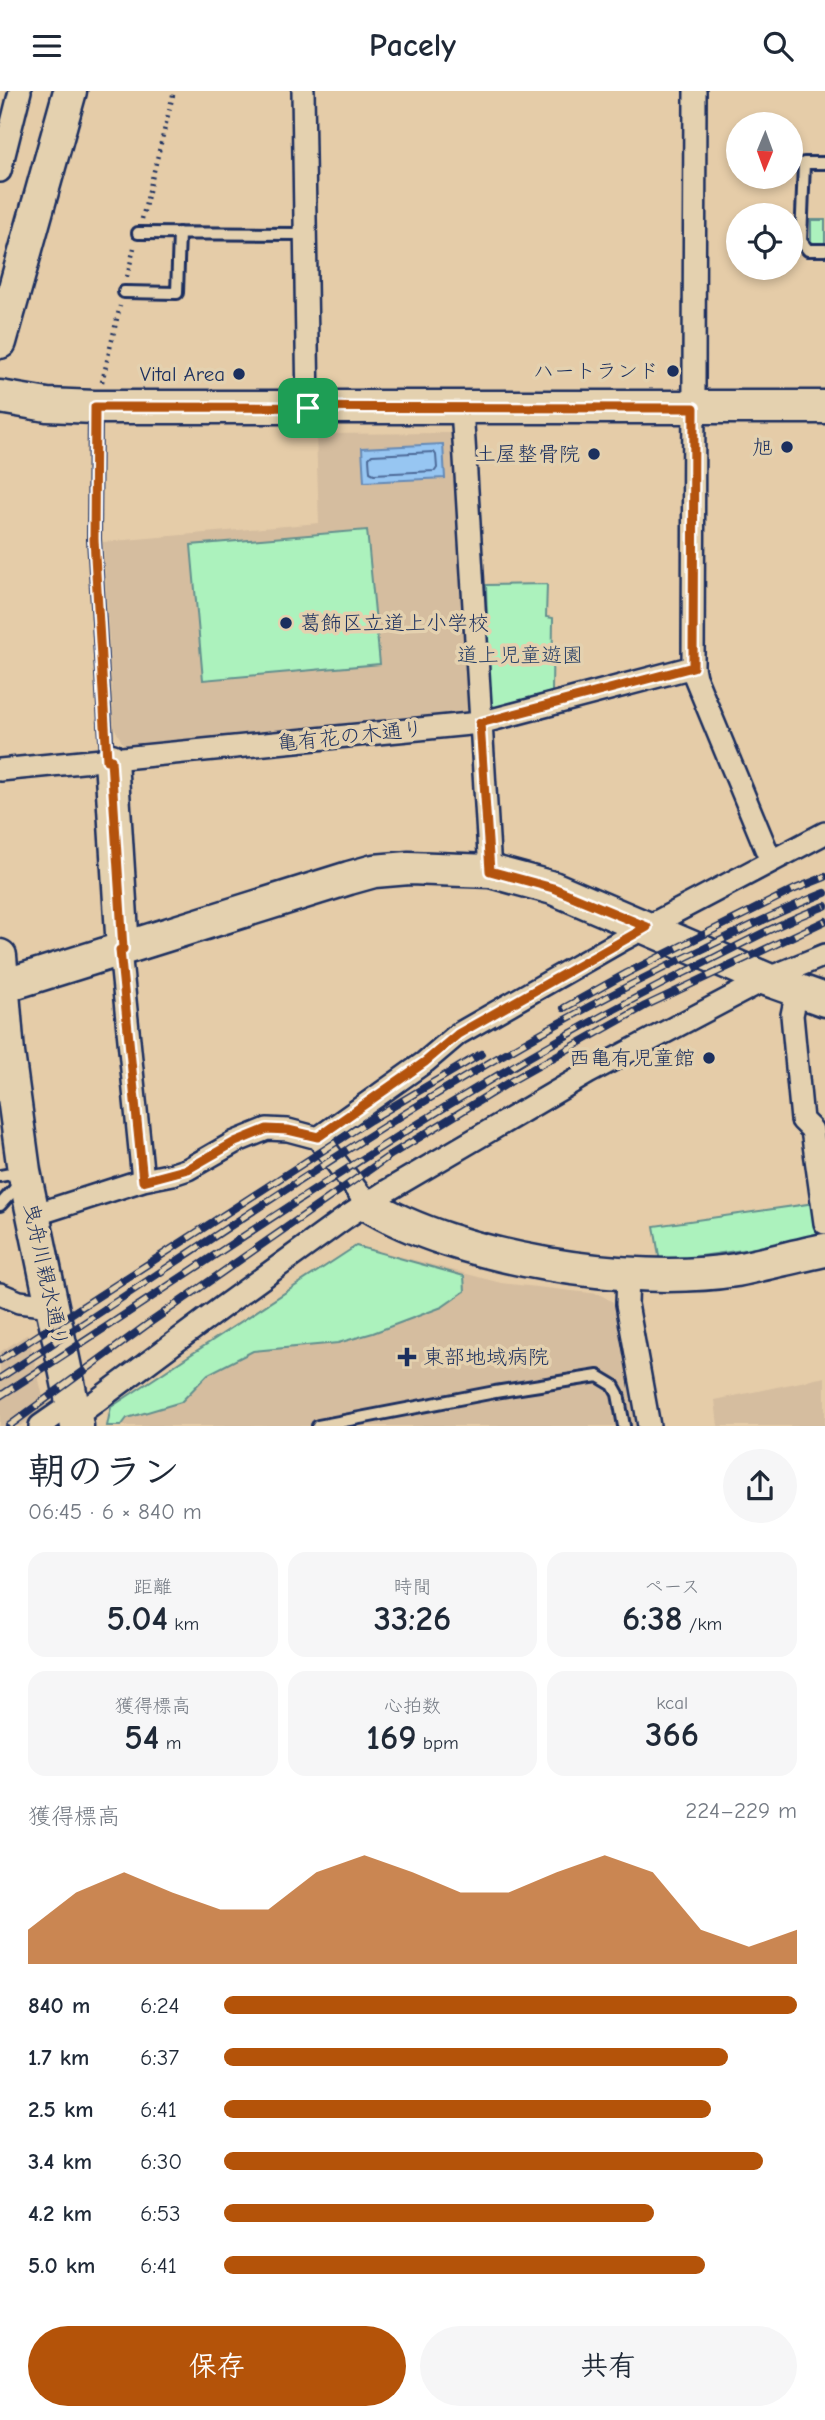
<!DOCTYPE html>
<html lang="ja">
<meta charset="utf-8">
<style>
body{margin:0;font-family:"Comic Neue","Klee One",sans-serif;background:#f6f6f7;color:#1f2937;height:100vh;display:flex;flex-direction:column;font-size:26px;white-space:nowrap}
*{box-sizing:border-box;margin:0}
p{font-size:23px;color:#747a83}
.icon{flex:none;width:38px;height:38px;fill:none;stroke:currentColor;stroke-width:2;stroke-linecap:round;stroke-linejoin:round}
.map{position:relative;height:1335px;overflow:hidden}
.details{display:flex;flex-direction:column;background:#fff;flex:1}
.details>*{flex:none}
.needle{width:46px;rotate:181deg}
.controls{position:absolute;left:726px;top:21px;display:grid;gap:14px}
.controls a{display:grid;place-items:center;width:77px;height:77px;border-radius:50%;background:#fff;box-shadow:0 4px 10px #0003;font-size:35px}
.pin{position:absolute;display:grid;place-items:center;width:60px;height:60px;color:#fff;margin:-30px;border-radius:14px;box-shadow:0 4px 10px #0006}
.round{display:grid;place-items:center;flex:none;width:74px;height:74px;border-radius:37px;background:#f6f6f7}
.summary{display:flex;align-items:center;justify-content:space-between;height:119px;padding:0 28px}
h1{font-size:38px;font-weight:700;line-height:52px}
.metrics{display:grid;grid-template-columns:repeat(3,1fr);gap:10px;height:119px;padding:7px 28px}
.metrics div{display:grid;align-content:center;border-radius:18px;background:#f6f6f7;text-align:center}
.metrics b{font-size:35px;font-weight:700}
.metrics small{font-size:19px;font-weight:400}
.metrics p{font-size:19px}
.chart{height:196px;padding:14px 28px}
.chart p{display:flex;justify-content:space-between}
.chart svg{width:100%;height:126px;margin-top:7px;fill:#b45309;opacity:.7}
.button{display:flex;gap:14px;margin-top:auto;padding:14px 28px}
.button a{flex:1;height:80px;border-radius:42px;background:#b45309;color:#fff;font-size:28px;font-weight:700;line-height:80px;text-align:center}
.button a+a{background:#f6f6f7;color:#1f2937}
ul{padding:0 28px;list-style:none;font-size:23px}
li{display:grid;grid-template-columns:112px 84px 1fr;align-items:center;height:52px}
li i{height:18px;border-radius:9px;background:#b45309}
header{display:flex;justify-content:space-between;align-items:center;height:91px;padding:0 28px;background:#fff;font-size:32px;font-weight:700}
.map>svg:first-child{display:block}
.built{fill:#d5bd9f}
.green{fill:#acf2bd;stroke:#64908e;stroke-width:2}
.water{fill:#97c6f2;stroke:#658ab7;stroke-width:2}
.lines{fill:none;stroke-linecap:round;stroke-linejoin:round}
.shore{stroke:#4d6b99;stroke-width:2}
.lane-casing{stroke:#1b2f5e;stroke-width:16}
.street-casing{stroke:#1b2f5e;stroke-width:26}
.secondary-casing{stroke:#1b2f5e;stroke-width:37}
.path{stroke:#1b2f5e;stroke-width:4.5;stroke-dasharray:2 5;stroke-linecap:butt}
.lane{stroke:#e4d1af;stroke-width:10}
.street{stroke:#e4d1af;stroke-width:21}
.secondary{stroke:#e4d1af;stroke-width:32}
.rail-casing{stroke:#1b2f5e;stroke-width:8}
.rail{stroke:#e4d1af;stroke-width:5;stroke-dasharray:16;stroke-linecap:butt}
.route-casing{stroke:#fff;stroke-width:14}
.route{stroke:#b45309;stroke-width:9}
.poi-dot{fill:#1b2f5e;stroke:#e4d1af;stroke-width:2.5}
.labels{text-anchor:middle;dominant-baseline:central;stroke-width:7;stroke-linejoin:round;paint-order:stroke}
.poi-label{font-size:21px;fill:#1b2f5e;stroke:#e4d1af;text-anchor:end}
.park-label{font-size:21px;fill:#2a4268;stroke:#e4d1af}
.street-label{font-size:21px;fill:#1b2f5e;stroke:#e4d1af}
</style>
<header><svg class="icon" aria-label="menu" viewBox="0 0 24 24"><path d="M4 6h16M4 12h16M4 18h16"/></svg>Pacely<svg class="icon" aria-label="search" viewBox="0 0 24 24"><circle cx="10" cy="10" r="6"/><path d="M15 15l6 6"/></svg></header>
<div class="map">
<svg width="825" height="1335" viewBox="0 0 825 1335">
<rect width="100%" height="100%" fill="#e5cca8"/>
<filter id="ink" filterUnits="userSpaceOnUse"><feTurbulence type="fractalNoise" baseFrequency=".0143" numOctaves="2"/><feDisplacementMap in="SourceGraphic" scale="14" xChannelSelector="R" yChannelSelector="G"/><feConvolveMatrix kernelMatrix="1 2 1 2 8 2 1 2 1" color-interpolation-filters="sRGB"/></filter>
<g filter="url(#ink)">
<path class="built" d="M 455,342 L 470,613 L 462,626 L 124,655 L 114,636 L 103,451 L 319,432 L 316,343 Z
M 357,1154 L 501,1192 L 599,1203 L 613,1211 L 636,1335 L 109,1335 L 107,1322 Z
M 28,1243 L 46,1318 L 20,1335 L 0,1335 L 0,1261 Z
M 825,1286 L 825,1335 L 718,1335 L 715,1309 Z"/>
<path class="green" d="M 811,129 L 825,129 L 825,155 L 815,154 L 811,150 Z
M 367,439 L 380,573 L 203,589 L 191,454 Z
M 547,493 L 546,526 L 553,527 L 552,601 L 495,617 L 489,609 L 486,494 Z
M 815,1112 L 819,1148 L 660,1171 L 654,1135 Z
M 356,1155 L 464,1185 L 465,1200 L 442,1216 L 373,1242 L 338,1252 L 253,1260 L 208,1283 L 181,1311 L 127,1327 L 121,1335 L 107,1335 L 111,1316 Z"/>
<path class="water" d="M 443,353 L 445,387 L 364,391 L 362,357 Z"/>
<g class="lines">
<path class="shore" d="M 434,361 L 436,364 L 437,377 L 435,380 L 374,383 L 370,381 L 369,367 L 372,364 Z"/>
<g class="lane-casing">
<path id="lane" d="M 825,72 L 804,72 L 801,150 L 808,159 L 825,159
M 138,142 L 306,143
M 124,201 L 177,202 L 179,142
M 95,319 L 94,448 L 107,666
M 0,1085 L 21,1081
M 0,1114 L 22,1090
M 318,1335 L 495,1301 L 598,1285 L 613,1294 L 618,1303 L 624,1335"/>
</g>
<g class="street-casing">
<path id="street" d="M 303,0 L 308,317
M 695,0 L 693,576 L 695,586 L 771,770
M 0,80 L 20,0
M 462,317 L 490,780
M 0,679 L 480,632 L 693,576
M 120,859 L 143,1089
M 797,900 L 792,924 L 802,1029 L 812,1039 L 825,1132
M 318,1047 L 425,971 L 458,943 L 624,848 L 825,742
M 34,1124 L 143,1089 L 173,1083 L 188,1078 L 235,1051 L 267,1038 L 288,1039 L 318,1047 L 367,1113
M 628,1183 L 627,1213 L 649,1335
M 0,1203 L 19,1211 L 51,1215
M 75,1326 L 221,1217 L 345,1127 L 385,1101 L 588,982 L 766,888 L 825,864
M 40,1335 L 73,1312"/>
</g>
<g class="secondary-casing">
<path id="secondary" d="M 0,251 L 70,0
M 0,306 L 47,314 L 95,316 L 825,316
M 111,669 L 123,858
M 0,865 L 8,962 L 24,1080 L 77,1335
M 0,896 L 349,787 L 374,780 L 409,777 L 490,780 L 553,797 L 766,888 L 825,909
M 367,1113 C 457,1168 632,1196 736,1179 C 766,1173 795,1165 825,1159"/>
</g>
<path class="path" d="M 142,128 L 174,0
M 127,186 L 134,157
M 102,291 L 120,215"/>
<use href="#lane" class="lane"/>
<use href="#street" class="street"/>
<use href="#secondary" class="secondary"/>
<g class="rail-casing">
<path id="rail" d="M 564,917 L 627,882 L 795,798 L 825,786
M 0,1269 L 370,1029 L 481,963
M 0,1287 C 231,1137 455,975 705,857 C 744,838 784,818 825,802
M 0,1305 C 225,1161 443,1003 682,883 C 729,860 776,833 825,815
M 9,1335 L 148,1233 L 392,1063 L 513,989 L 645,915 L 825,830"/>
</g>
<use href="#rail" class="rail"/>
</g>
</g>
<g class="lines" filter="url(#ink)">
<g class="route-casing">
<path id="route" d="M 95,316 L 694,317 L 693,576 L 480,632 L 490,780 L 553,797 L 647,836 L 458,943 L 425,971 L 318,1046 L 288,1039 L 267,1038 L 235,1051 L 188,1078 L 143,1090 L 120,859 L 123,858 L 111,669 L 107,669 L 94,448 Z"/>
</g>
<use href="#route" class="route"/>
</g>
<g class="poi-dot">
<circle cx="673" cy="280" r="7"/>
<circle cx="239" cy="283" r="7"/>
<circle cx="787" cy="356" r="7"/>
<circle cx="594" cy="363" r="7"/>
<circle cx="286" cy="532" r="7"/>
<circle cx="709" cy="967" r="7"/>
<path d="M403.5 1255.5h7v7h7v7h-7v7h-7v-7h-7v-7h7z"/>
</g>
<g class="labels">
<g class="poi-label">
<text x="659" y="280">ハートランド</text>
<text x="225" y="283">Vital Area</text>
<text x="773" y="356">旭</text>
<text x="580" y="363">土屋整骨院</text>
<text x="300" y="532" text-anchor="start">葛飾区立道上小学校</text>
<text x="695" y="967">西亀有児童館</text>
<text x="423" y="1266" text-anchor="start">東部地域病院</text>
</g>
<g class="park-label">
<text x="520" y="564">道上児童遊園</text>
</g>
<g class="street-label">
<text transform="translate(350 645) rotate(-6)">亀有花の木通り</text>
<text transform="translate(46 1184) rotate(78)">曳舟川親水通り</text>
</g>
</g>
</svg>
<div class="controls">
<a><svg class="needle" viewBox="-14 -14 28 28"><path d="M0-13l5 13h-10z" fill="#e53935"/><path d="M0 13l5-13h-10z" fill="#747a83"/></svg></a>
<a><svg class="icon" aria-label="locate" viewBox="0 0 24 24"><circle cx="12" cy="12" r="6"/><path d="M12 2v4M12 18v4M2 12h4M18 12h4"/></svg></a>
</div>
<div class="pin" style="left:308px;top:317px;background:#1e9e55"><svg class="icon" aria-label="arrive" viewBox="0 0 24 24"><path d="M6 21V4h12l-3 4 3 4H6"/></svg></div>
</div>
<section class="details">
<div class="summary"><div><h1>朝のラン</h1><p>06:45 · 6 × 840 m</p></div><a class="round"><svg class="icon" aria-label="share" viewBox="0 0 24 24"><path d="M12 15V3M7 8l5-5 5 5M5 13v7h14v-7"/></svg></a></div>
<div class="metrics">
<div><p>距離</p><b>5.04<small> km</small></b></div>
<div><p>時間</p><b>33:26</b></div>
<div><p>ペース</p><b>6:38<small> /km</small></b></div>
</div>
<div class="metrics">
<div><p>獲得標高</p><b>54<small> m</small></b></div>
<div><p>心拍数</p><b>169<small> bpm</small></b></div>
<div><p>kcal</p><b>366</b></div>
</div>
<div class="chart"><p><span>獲得標高</span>224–229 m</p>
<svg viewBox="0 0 160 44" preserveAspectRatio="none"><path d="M0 44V32L10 19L20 12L30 19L40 25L50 25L60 12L70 6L80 12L90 19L100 19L110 12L120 6L130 12L140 32L150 38L160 32V44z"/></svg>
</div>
<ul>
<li><b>840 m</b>6:24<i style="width:100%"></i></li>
<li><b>1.7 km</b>6:37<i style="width:88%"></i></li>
<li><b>2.5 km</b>6:41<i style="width:85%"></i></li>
<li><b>3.4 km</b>6:30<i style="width:94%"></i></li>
<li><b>4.2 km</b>6:53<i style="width:75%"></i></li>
<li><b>5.0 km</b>6:41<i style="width:84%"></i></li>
</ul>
<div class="button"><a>保存</a><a>共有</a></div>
</section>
